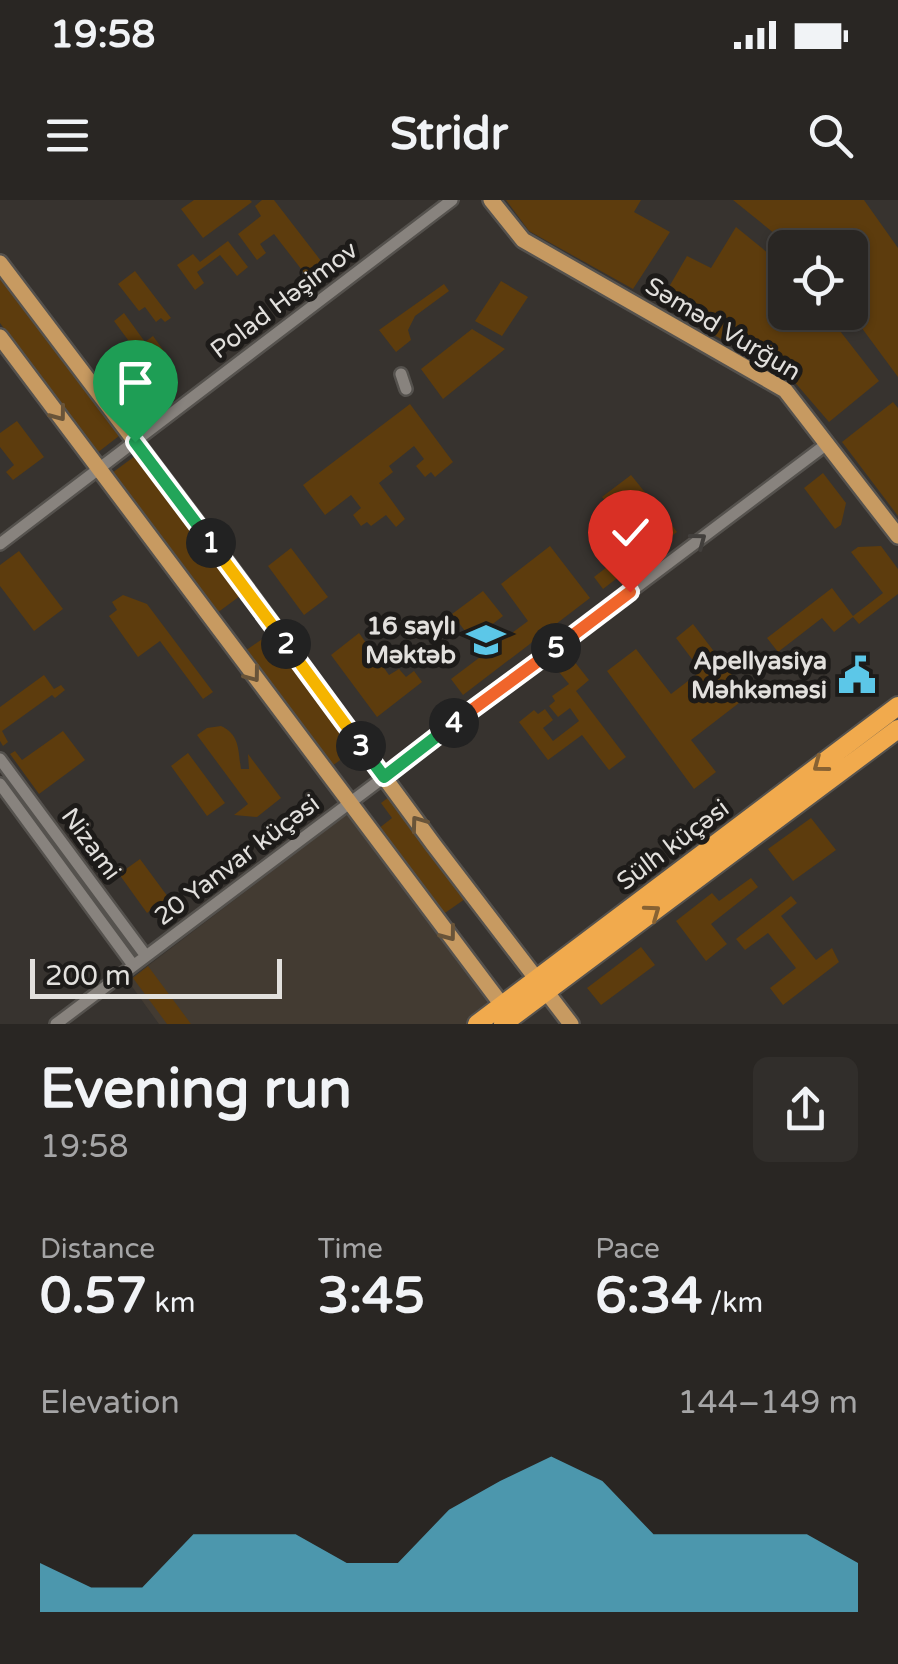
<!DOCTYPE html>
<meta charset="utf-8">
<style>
body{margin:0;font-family:"Varela Round",sans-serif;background:#312e2b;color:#f1f3f6;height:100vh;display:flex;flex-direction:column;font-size:38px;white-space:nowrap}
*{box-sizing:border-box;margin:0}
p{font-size:32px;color:#a5a5a6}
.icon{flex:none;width:55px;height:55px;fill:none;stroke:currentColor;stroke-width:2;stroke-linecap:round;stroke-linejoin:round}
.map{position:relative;height:824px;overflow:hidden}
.sheet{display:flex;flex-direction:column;background:#292623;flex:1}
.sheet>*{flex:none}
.controls{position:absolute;left:768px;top:30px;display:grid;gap:20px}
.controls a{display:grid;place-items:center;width:100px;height:100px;border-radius:15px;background:#292623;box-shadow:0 2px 8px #0004,0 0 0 2px #454341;font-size:50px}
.scale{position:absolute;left:30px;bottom:25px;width:252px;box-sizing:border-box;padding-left:10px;border:5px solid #e2e0dd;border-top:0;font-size:28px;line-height:35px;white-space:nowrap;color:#e2e0dd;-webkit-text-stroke:8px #1d1b19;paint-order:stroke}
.pin{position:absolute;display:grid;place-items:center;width:85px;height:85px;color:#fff;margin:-102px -42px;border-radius:50% 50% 50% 0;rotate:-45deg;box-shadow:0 0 10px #0007}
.pin .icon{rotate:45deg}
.km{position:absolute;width:50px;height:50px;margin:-25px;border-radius:50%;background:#222;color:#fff;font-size:28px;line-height:50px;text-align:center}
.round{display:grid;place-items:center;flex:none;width:105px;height:105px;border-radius:15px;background:#312e2b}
.head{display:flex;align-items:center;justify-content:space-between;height:170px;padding:0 40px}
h1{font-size:55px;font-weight:700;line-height:75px}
.metrics{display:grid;grid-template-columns:repeat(3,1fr);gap:15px;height:170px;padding:10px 40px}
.metrics div{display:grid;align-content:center}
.metrics b{font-size:50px;font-weight:700}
.metrics small{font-size:28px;font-weight:400}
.metrics p{font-size:28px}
.chart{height:280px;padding:20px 40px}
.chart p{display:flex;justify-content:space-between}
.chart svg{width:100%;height:180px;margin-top:10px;fill:#5cc7e8;opacity:.7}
.status{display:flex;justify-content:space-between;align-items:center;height:70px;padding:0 50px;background:#292623;direction:ltr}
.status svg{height:28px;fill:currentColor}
header{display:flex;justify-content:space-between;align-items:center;height:130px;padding:0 40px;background:#292623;font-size:45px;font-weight:700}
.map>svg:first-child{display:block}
.built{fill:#433b32}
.green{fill:#5d3c0d}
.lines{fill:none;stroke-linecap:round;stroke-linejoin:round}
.minor-casing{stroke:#55524e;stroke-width:16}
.major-casing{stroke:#55524e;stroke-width:20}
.highway-casing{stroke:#55524e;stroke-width:22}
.minor{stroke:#88837e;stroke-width:11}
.major{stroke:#c79a61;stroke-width:15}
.highway{stroke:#f1aa4d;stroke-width:18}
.oneway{stroke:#695439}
.oneway2{stroke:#423f3c}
.oneway3{stroke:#876233}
.split-1-casing{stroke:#fff;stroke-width:20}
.split-2-casing{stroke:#fff;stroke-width:20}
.split-3-casing{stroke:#fff;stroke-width:20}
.split-4-casing{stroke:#fff;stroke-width:20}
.split-5-casing{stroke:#fff;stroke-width:20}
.split-6-casing{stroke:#fff;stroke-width:20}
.split-1{stroke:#22a559;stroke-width:12}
.split-2{stroke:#f5b400;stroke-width:12}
.split-3{stroke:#f5b400;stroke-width:12}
.split-4{stroke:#22a559;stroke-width:12}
.split-5{stroke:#f0652b;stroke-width:12}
.split-6{stroke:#f0652b;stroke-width:12}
.labels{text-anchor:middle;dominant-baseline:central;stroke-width:10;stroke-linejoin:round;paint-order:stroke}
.street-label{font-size:25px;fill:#e2e0dd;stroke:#1d1b19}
.poi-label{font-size:25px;font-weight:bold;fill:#e2e0dd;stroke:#1d1b19;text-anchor:end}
</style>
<div class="status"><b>19:58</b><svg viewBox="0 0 49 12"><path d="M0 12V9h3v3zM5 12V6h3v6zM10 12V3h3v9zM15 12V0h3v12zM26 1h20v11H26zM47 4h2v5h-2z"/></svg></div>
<header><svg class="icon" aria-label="menu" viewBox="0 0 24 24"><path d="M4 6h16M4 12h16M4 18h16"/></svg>Stridr<svg class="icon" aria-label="search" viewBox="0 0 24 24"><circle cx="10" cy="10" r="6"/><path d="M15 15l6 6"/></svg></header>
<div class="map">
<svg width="898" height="824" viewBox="0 0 898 824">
<rect width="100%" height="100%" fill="#37332f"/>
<path class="built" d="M 347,614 L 491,807 L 469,824 L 159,824 L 128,781 Z"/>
<path class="green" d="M 194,0 L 250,0 L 252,2 L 203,38 L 181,9 Z
M 262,0 L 274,0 L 328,70 L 292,96 L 287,89 L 305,74 L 274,34 L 260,44 L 266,53 L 257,60 L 238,34 L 261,16 L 255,6 Z
M 506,0 L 641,0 L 634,12 L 670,32 L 633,89 L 529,31 Z
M 733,0 L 864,0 L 898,48 L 898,177 L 850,112 L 850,48 L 791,47 Z
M 736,27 L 785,67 L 785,112 L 826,113 L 879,181 L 829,222 L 792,179 L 659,104 L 687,56 L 711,68 Z
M 228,41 L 248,67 L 237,76 L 220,55 L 197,72 L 204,83 L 195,90 L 177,65 L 193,54 L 200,62 Z
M 135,71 L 171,118 L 165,122 L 161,118 L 156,122 L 145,107 L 139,111 L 118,84 Z
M 0,76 L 119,236 L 97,253 L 0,123 Z
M 501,81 L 528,97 L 502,136 L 475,121 Z
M 444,84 L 449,91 L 415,116 L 408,130 L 411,140 L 396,152 L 379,130 Z
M 124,113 L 145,142 L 153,136 L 169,158 L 151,171 L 114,121 Z
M 472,129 L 505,149 L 443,199 L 421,169 Z
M 893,202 L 898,208 L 898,316 L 842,242 Z
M 410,204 L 453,262 L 435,277 L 431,272 L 425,277 L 416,266 L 424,259 L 414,246 L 389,266 L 393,272 L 379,283 L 405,319 L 396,327 L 386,315 L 371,326 L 367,322 L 361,326 L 353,315 L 361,308 L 351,295 L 325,315 L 303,285 Z
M 17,221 L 44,257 L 13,280 L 6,272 L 14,265 L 0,247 L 0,233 Z
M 135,256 L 240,396 L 217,413 L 112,273 Z
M 823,273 L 846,303 L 841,325 L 835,329 L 804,288 Z
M 631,275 L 656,306 L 626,328 L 602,297 Z
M 668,320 L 677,332 L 603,389 L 594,377 Z
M 550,346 L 590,398 L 463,495 L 451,479 L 528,421 L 501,384 Z
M 881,346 L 898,369 L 898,394 L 859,424 L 853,417 L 834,432 L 822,418 L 778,452 L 767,438 L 832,388 L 853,416 L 883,393 L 851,352 L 858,347 Z
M 291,348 L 328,397 L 304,415 L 268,366 Z
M 19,351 L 63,409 L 34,431 L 0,386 L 0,365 Z
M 483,391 L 503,416 L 472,440 L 452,414 Z
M 123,395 L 147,404 L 213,492 L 203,499 L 160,441 L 138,457 L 109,416 L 117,410 L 112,402 Z
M 693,424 L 748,496 L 691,540 L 716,572 L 694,589 L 607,471 L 636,449 L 671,494 L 701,471 L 676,438 Z
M 359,433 L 389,475 L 399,469 L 406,477 L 414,471 L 422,482 L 377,517 L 331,455 Z
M 268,435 L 354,550 L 332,566 L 245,451 Z
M 574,461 L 589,480 L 576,491 L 626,557 L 609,570 L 582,535 L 548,560 L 519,522 L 534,510 L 538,514 L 545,509 L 553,520 L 543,528 L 553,541 L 579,521 L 570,508 L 558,517 L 549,506 L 555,501 L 552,496 L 569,484 L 559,472 Z
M 44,475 L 54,489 L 61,485 L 65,490 L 55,498 L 52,495 L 2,531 L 8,542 L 3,546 L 0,541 L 0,507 Z
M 221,526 C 240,535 238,550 241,569 L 249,569 L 248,554 L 281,598 L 257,617 L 234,615 L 248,604 L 197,535 L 207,528 Z
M 63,531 L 85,560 L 39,594 L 10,554 L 15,551 L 22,560 Z
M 188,553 L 225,603 L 207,616 L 171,566 Z
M 389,597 L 465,699 L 442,715 L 378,629 L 392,618 L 381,603 Z
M 811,618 L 836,650 L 793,681 L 768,649 Z
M 140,659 L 168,697 L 147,713 L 119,674 Z
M 751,678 L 758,687 L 711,724 L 727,744 L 706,761 L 676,721 L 712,693 L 719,701 Z
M 791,696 L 797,703 L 781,716 L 816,760 L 832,748 L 839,762 L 783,805 L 770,788 L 796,768 L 768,733 L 745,750 L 736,739 Z
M 641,747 L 655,765 L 601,805 L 587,788 Z
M 148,766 L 191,824 L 167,824 L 133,778 Z"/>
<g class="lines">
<g class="minor-casing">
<path id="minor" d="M 401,174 L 406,189
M 0,344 L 452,0
M 0,559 L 146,756
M 0,584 L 133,765
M 56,824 L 828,243"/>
</g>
<g class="major-casing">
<path id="major" d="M 491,0 L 523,40 L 785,190 L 898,336
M 0,63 L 218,351 L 434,645 L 571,824
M 0,137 L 508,813"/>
</g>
<g class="highway-casing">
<path id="highway" d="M 477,824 L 898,506
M 503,824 L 898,529"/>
</g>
<use href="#minor" class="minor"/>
<use href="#major" class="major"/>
<use href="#highway" class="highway"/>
</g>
<defs><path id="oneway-chevron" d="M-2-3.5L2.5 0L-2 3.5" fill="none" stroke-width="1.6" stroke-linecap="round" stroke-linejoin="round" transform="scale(2.5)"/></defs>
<g class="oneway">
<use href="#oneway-chevron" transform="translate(59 214) rotate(53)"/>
<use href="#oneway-chevron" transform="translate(253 475) rotate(53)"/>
<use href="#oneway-chevron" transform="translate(418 623) rotate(-126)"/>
<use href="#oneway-chevron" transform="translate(449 734) rotate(53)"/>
</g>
<use class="oneway2" href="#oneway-chevron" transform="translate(699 340) rotate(-37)"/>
<g class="oneway3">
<use href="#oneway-chevron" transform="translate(820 565) rotate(143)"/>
<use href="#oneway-chevron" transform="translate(653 712) rotate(-36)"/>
</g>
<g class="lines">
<g class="split-1-casing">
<path id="split-1" d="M 135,242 L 211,343"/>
</g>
<g class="split-2-casing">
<path id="split-2" d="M 211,343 L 286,444"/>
</g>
<g class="split-3-casing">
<path id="split-3" d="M 286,444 L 361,546"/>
</g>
<g class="split-4-casing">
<path id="split-4" d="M 361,546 L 384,577 L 454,523"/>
</g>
<g class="split-5-casing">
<path id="split-5" d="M 454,523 L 556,448"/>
</g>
<g class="split-6-casing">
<path id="split-6" d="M 556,448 L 630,392"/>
</g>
<use href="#split-1" class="split-1"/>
<use href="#split-2" class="split-2"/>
<use href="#split-3" class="split-3"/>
<use href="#split-4" class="split-4"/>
<use href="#split-5" class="split-5"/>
<use href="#split-6" class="split-6"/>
</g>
<defs>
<g id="school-bare" transform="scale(3)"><path d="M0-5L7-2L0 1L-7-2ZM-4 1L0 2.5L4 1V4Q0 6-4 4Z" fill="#5cc7e8" stroke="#1d1b19" stroke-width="2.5" paint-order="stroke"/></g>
<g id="civic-bare" transform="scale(3)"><path d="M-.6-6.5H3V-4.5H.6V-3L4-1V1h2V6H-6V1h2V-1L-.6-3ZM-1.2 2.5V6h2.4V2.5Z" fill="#5cc7e8" stroke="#1d1b19" stroke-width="2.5" paint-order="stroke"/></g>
</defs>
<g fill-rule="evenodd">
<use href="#school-bare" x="486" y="440"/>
<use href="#civic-bare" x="857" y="475"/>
</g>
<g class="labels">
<g class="street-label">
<text transform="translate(284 100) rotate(-37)">Polad Həşimov</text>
<text transform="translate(723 129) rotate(31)">Səməd Vurğun</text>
<text transform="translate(91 644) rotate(54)">Nizami</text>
<text transform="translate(673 645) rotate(-37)">Sülh küçəsi</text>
<text transform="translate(237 660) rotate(-37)">20 Yanvar küçəsi</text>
</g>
<g class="poi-label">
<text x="456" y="426">16 saylı<tspan x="456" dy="29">Məktəb</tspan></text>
<text x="827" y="461">Apellyasiya<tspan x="827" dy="29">Məhkəməsi</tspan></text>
</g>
</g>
</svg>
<div class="controls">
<a><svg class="icon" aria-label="locate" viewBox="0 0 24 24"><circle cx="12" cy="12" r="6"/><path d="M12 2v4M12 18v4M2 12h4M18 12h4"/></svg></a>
</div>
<div class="scale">200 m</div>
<div class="pin" style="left:135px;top:242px;background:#1e9e55"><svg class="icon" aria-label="arrive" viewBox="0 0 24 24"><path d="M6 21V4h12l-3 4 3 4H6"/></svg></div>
<div class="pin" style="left:630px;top:392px;background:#d93025"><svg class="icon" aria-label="check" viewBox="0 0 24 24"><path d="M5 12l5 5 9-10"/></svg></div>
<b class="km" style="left:211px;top:343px">1</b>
<b class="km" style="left:286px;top:444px">2</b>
<b class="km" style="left:361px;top:546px">3</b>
<b class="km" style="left:454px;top:523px">4</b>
<b class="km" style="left:556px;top:448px">5</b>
</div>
<section class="sheet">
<div class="head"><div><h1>Evening run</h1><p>19:58</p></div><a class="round"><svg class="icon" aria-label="share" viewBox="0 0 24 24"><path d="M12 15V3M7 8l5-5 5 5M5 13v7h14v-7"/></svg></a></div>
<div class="metrics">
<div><p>Distance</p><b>0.57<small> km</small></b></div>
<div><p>Time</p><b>3:45</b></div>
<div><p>Pace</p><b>6:34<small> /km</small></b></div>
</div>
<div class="chart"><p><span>Elevation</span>144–149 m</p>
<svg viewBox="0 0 160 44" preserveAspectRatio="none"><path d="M0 44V32L10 38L20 38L30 25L40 25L50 25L60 32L70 32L80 19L90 12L100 6L110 12L120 25L130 25L140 25L150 25L160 32V44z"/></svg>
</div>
</section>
